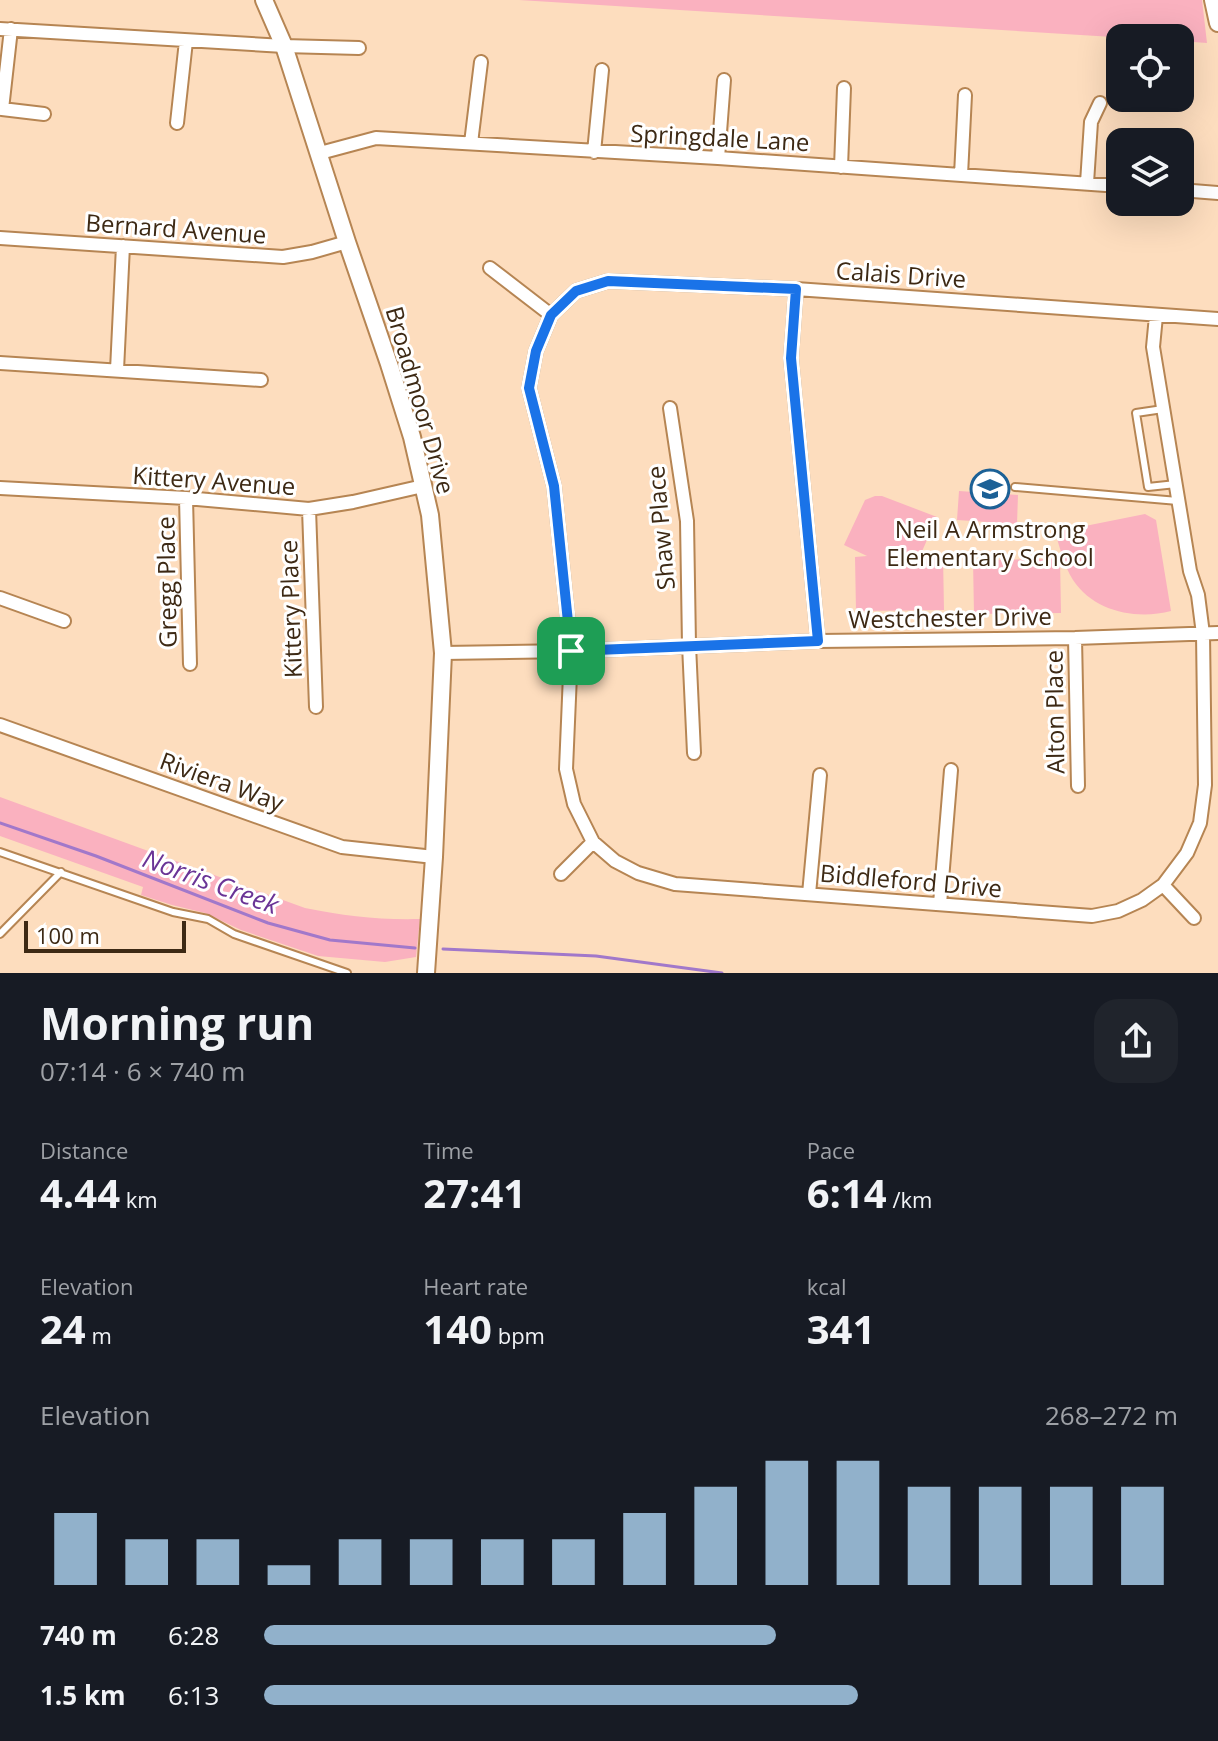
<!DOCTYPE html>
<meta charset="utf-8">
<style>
body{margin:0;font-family:"Open Sans",sans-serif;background:#20242c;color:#f1f3f6;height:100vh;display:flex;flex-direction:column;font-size:30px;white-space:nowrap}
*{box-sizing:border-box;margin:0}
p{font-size:26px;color:#9ea1a6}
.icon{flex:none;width:44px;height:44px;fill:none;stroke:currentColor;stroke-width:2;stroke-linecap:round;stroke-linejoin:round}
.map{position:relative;height:973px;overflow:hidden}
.drawer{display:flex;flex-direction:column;background:#171b24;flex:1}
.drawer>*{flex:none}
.controls{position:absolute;left:1106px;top:24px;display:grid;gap:16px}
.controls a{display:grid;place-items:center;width:88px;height:88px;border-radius:16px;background:#171b24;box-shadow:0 8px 32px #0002;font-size:40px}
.scale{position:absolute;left:24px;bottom:20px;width:162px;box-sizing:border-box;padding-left:8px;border:4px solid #3d2914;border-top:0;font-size:22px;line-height:28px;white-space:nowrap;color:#3d2914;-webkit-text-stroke:6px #fff;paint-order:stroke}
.pin{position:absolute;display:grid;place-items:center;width:68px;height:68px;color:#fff;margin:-34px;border-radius:16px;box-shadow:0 4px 12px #0006}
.round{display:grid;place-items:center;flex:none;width:84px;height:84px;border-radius:24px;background:#20242c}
.headline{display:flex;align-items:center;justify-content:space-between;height:136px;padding:0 40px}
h1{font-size:44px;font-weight:700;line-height:60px}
.stats{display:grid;grid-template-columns:repeat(3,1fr);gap:12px;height:136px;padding:8px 40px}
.stats div{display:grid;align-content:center}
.stats b{font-size:40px;font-weight:700}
.stats small{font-size:22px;font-weight:400}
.stats p{font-size:22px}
.chart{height:224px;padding:16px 40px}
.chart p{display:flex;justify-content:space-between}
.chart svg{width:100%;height:144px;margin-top:8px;stroke:#91b1cb;stroke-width:6}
ul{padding:0 40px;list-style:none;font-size:26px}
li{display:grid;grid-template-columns:128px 96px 1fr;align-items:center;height:60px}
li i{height:20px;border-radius:10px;background:#91b1cb}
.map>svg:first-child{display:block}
.green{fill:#fab1bf}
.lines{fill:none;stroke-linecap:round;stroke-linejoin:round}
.stream{stroke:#a178ca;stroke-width:3}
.service-casing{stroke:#b68553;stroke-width:10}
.minor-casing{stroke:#b68553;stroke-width:16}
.tertiary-casing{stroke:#b68553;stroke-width:20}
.service{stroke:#fff;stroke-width:6}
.minor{stroke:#fff;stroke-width:12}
.tertiary{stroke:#fff;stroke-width:16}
.route-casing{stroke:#fff;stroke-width:16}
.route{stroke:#1a73e8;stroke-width:10}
.labels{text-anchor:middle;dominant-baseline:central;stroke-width:6;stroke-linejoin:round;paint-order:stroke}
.street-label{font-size:24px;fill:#3d2914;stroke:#fff}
.poi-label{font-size:24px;fill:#3d2914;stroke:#fff}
.water-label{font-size:26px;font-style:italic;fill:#6a3496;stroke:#fff}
</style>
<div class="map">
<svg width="1218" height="973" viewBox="0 0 1218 973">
<rect width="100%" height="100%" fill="#fdddbe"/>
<path class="green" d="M 519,0 L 1202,0 L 1207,43 L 1180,41 L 1180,38 L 1129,38 Z
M 959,491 L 1018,495 L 1017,524 L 957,520 Z
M 875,496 L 882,496 L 937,517 L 920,556 L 943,556 L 944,610 L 856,611 L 855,557 L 867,556 L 844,545 L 865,500 Z
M 1145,514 L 1156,520 L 1171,611 C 1137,620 1094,612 1073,580 C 1064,566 1060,548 1055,532 Z
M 1060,559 L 1061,613 L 974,614 L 973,560 Z
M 0,797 L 305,908 C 345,916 378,920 420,919 L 416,957 L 385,962 L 318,956 L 241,930 L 205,913 L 172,905 L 141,895 L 143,887 L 0,836 Z"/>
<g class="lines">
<path class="stream" d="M 0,823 L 96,856 L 268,923 L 330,940 L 415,948
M 443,949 L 596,956 L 722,973"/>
<g class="service-casing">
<path id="service" d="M 1163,409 L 1136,413 L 1148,487 L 1176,484
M 1015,487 L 1178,501
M 0,852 L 173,912 L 208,919 L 234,934 L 347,973
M 0,934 L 61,872"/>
</g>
<g class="minor-casing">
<path id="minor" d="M 0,29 L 284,46 L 359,48
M 11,29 L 2,109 L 44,114
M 177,123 L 186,41
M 471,143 L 481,62
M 594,152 L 602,70
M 320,153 L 376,138 L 718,158 L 1120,186
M 718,158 L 724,80
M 841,167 L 844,88
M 961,175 L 965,95
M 1087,183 L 1091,122 L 1100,103
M 1180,190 L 1218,193
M 0,238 L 283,257 L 312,252 L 347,242
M 490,268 L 551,315
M 796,289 L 791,358 L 818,641
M 1156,316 L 1153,347 L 1190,571 L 1198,595 L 1203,634 L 1205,785 L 1200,823 L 1187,853 L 1163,885 L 1142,900 L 1118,911 L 1092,916 L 675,884 L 638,873 L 615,861 L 593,842 L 574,804 L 566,769 L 571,651 L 554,486 L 529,388 L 536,351 L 551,315 L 576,291 L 608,281 L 796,289 L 1218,319
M 0,363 L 261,380
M 117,370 L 123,246
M 670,408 L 687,521 L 689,645 L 694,753
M 0,488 L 186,498 L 309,509 L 353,502 L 423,486
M 186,498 L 190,664
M 309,509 L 316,707
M 0,598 L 64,621
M 1075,638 L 1078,786
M 443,653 L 571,651 L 818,641 L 1075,638 L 1218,633
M 0,725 L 342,847 L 434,857
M 561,874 L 593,842
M 1163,885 L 1194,918
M 809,894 L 820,775
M 940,904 L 951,770"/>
</g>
<g class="tertiary-casing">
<path id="tertiary" d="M 264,0 L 284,46 L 347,242 L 389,364 L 412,437 L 430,515 L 443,653 L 434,857 L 426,973
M 1213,0 L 1218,23"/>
</g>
<use href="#service" class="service"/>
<use href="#minor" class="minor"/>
<use href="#tertiary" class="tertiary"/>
</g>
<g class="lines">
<g class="route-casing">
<path id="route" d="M 608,281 L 796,289 L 791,358 L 818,641 L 571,651 L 554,486 L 529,388 L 536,351 L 551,315 L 576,291 Z"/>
</g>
<use href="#route" class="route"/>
</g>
<defs>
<g id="school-ring" transform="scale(2)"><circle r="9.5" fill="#fff" stroke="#1c6196" stroke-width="1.5"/><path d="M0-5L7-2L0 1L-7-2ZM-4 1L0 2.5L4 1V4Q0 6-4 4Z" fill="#1c6196"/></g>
</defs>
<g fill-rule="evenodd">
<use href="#school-ring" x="990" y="489"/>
</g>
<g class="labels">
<g class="street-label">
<text transform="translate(720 137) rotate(3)">Springdale Lane</text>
<text transform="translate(176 228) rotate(4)">Bernard Avenue</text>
<text transform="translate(901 274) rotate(4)">Calais Drive</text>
<text transform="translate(421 400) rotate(74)">Broadmoor Drive</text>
<text transform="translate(214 480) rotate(4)">Kittery Avenue</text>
<text transform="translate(660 528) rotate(-95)">Shaw Place</text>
<text transform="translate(166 582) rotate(-91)">Gregg Place</text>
<text transform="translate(290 609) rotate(-92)">Kittery Place</text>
<text transform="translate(950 617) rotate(-1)">Westchester Drive</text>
<text transform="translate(1054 712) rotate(-91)">Alton Place</text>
<text transform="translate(222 781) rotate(20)">Riviera Way</text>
<text transform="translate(911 880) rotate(5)">Biddleford Drive</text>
</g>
<g class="poi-label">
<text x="990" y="528">Neil A Armstrong<tspan x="990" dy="28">Elementary School</tspan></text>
</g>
<g class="water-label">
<text transform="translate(211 881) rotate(20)">Norris Creek</text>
</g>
</g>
</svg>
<div class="controls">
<a><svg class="icon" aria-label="locate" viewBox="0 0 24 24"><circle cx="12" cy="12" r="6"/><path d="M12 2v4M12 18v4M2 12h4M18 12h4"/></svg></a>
<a><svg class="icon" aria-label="layers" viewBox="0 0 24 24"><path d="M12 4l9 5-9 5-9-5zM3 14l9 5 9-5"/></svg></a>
</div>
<div class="scale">100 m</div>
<div class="pin" style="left:571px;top:651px;background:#1e9e55"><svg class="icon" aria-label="arrive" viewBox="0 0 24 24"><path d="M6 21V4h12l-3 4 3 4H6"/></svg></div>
</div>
<section class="drawer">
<div class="headline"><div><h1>Morning run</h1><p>07:14 · 6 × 740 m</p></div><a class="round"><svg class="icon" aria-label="share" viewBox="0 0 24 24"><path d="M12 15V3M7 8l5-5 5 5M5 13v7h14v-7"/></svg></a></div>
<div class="stats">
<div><p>Distance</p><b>4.44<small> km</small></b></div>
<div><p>Time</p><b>27:41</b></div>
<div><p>Pace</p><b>6:14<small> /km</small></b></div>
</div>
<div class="stats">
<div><p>Elevation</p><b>24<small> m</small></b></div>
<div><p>Heart rate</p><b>140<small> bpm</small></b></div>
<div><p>kcal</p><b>341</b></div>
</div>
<div class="chart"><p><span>Elevation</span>268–272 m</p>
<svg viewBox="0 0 160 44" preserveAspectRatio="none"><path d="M5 44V22M15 44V30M25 44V30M35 44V38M45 44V30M55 44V30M65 44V30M75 44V30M85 44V22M95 44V14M105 44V6M115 44V6M125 44V14M135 44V14M145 44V14M155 44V14"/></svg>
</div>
<ul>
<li><b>740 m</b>6:28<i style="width:56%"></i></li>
<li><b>1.5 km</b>6:13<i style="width:65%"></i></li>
</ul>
</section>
